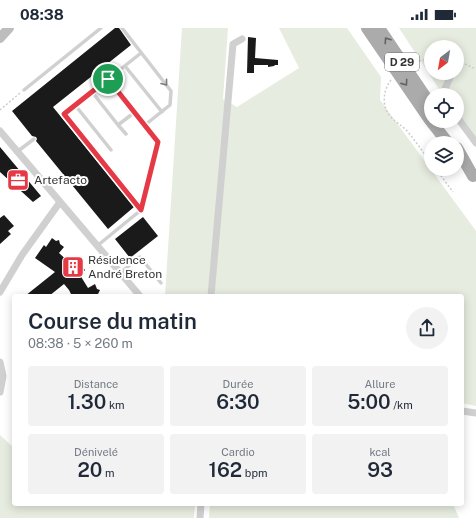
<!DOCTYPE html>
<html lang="fr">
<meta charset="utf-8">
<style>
body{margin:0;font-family:"Public Sans",sans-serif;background:#f2f2f3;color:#1f2937;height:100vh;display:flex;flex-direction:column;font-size:15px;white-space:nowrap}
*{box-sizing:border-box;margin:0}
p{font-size:13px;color:#747a83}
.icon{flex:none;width:22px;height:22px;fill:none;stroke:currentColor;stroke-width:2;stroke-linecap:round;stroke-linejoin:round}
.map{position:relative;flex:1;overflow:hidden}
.sheet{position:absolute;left:12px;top:266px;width:452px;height:212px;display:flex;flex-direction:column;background:#fff;border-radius:4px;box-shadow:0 2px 10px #0003}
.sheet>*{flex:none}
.needle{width:26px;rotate:211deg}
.tools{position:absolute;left:424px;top:12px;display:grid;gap:8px}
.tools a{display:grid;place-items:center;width:40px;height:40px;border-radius:50%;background:#fff;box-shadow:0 2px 10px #0003;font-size:20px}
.pin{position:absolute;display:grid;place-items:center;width:34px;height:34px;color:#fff;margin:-17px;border:2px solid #fff;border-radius:50%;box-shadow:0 1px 4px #0007}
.round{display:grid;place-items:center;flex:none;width:42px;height:42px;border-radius:21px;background:#f2f2f3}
.overview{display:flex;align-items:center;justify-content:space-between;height:68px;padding:0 16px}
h1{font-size:22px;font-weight:600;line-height:30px}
.metrics{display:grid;grid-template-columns:repeat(3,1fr);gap:6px;height:68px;padding:4px 16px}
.metrics div{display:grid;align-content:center;border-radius:4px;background:#f2f2f3;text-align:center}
.metrics b{font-size:20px;font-weight:600}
.metrics small{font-size:11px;font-weight:400}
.metrics p{font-size:11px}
.status{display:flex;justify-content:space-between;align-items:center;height:28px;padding:0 20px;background:#fff;direction:ltr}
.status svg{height:11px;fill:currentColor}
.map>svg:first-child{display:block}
.green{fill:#e6ecdf;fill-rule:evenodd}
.building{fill:#1a1a1a}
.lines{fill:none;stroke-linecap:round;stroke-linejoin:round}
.path{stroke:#cdcdcd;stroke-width:1.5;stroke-dasharray:2 2;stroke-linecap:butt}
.service{stroke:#d0d0d0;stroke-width:3.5}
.minor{stroke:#d0d0d0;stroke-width:7}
.secondary{stroke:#bdbdbd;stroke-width:10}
.primary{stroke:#ababab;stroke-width:12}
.oneway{stroke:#636363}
.oneway2{stroke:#7a7a7a}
.route-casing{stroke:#fff;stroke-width:8}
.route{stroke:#e63946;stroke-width:5}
.labels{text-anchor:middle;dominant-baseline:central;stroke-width:4;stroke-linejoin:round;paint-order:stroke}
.shield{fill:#fff;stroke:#707070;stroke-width:1}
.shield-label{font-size:11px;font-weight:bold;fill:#333}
.poi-label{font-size:12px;fill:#333;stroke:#fff;text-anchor:start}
</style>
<div class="status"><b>08:38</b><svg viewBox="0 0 49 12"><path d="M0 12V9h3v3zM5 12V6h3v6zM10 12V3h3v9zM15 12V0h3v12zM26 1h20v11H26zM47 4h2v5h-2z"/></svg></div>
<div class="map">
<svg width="476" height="490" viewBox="0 0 476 490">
<rect width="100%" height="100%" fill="#fff"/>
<path class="green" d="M 182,0 L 228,0 L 223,71 L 237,79 L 299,40 L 279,0 L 347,0 L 381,49 L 380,72 L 476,203 L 476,378 L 462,375 L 462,268 L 165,268 Z
M 399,0 L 476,0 L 476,115 L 457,87 L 457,67 L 443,67 ZM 431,19 L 457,19 L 457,45 L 431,45 Z
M 0,407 L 14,420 L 14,476 L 195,476 L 194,490 L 0,490 Z
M 210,476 L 453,476 L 459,490 L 209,490 Z"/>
<path class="building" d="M 115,0 L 119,0 L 131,17 L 53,79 L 134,179 L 108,201 L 36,113 L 37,111 L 36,109 L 32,108 L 12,83 Z
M 248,9 L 256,10 L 255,30 L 278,32 L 278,37 L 275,37 L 274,38 L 268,39 L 268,37 L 254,37 L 254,45 L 247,45 Z
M 0,119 L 41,168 L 33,174 L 0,144 Z
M 4,187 L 14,198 L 8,203 L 11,206 L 0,216 L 0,190 Z
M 143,189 L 158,208 L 130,230 L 115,211 Z
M 52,210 L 56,213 L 59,212 L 60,216 L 64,219 L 59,225 L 70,235 L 76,230 L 79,234 L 83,234 L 82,238 L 85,242 L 80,247 L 88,260 L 95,256 L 97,261 L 100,262 L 97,268 L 72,268 L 69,262 L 64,256 L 49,268 L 25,268 L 55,244 L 35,230 L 44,217 L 46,219 Z"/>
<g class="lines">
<path class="path" d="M 415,34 L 428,31 L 431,32
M 465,36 L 476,41
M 391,52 C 383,62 381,79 391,89 C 396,95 403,98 408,104 C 416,114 423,124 431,134
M 0,82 L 20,65
M 436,141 L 453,164"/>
<path class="service" d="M 122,0 L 171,63 L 170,77 L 145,97
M 125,38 L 162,84
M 108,51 L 158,114 L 141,182
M 24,62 L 101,0
M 92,64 L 118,97 L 135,84
M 75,77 L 111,122
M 118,97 L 126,106
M 18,123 L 34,111
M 97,218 L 141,182 L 64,86 L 141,25
M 120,245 L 140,229 L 161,255"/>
<path class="minor" d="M 457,35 L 457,34
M 445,67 L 444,63 L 452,45
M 457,89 L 476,115
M 0,103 L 140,268
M 0,264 L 22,227 L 60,174
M 211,268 L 233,16 L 242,11
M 0,334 L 3,348 L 0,364
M 462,383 L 476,385
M 200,490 L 201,476"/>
<path class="secondary" d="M 0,10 L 9,0"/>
<path class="primary" d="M 367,0 L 430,92 L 448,115
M 379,0 L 431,77
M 457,120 L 473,148"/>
</g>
<defs><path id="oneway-chevron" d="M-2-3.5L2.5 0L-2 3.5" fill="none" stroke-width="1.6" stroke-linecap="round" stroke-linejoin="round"/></defs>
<g class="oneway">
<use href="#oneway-chevron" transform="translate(387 12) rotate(-124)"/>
<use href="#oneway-chevron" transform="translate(405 55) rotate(55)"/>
</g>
<use class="oneway2" href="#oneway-chevron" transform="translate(165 55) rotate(52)"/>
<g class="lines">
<g class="route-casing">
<path id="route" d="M 108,51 L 158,114 L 141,182 L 64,86 Z"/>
</g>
<use href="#route" class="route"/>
</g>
<defs>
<g id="office-square" transform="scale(1.15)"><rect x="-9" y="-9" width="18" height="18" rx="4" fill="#e63946" stroke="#fff"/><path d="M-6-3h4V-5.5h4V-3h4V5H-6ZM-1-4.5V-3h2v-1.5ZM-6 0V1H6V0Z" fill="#fff"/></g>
<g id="building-square" transform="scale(1.15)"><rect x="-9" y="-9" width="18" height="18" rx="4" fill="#e63946" stroke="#fff"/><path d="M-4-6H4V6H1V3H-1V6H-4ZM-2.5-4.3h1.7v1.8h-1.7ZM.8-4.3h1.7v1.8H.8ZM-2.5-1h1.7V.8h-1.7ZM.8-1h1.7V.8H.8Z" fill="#fff"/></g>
</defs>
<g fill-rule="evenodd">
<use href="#office-square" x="18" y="152"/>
<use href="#building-square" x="73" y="239"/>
</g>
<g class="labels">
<rect class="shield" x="385" y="25" width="34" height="18" rx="3"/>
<g class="shield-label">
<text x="402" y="34">D 29</text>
</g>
<g class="poi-label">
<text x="34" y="152">Artefacto</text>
<text x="88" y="232">Résidence<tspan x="88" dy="14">André Breton</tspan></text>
</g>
</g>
</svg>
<div class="tools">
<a><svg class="needle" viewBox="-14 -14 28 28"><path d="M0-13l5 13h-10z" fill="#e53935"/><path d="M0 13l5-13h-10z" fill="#747a83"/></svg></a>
<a><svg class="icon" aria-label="locate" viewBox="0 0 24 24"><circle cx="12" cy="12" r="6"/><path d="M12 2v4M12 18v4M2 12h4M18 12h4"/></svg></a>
<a><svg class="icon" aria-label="layers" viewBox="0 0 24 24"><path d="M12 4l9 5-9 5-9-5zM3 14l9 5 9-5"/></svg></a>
</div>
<div class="pin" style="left:108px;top:51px;background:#1e9e55"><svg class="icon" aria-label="arrive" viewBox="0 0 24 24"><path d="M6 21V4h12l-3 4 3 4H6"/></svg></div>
<section class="sheet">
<div class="overview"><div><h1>Course du matin</h1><p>08:38 · 5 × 260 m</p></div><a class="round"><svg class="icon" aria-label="share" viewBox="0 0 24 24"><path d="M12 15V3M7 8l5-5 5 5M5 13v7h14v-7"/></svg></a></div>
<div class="metrics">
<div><p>Distance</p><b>1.30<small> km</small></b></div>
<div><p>Durée</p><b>6:30</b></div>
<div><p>Allure</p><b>5:00<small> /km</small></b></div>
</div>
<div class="metrics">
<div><p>Dénivelé</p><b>20<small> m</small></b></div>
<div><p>Cardio</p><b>162<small> bpm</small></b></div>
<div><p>kcal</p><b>93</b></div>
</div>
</section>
</div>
